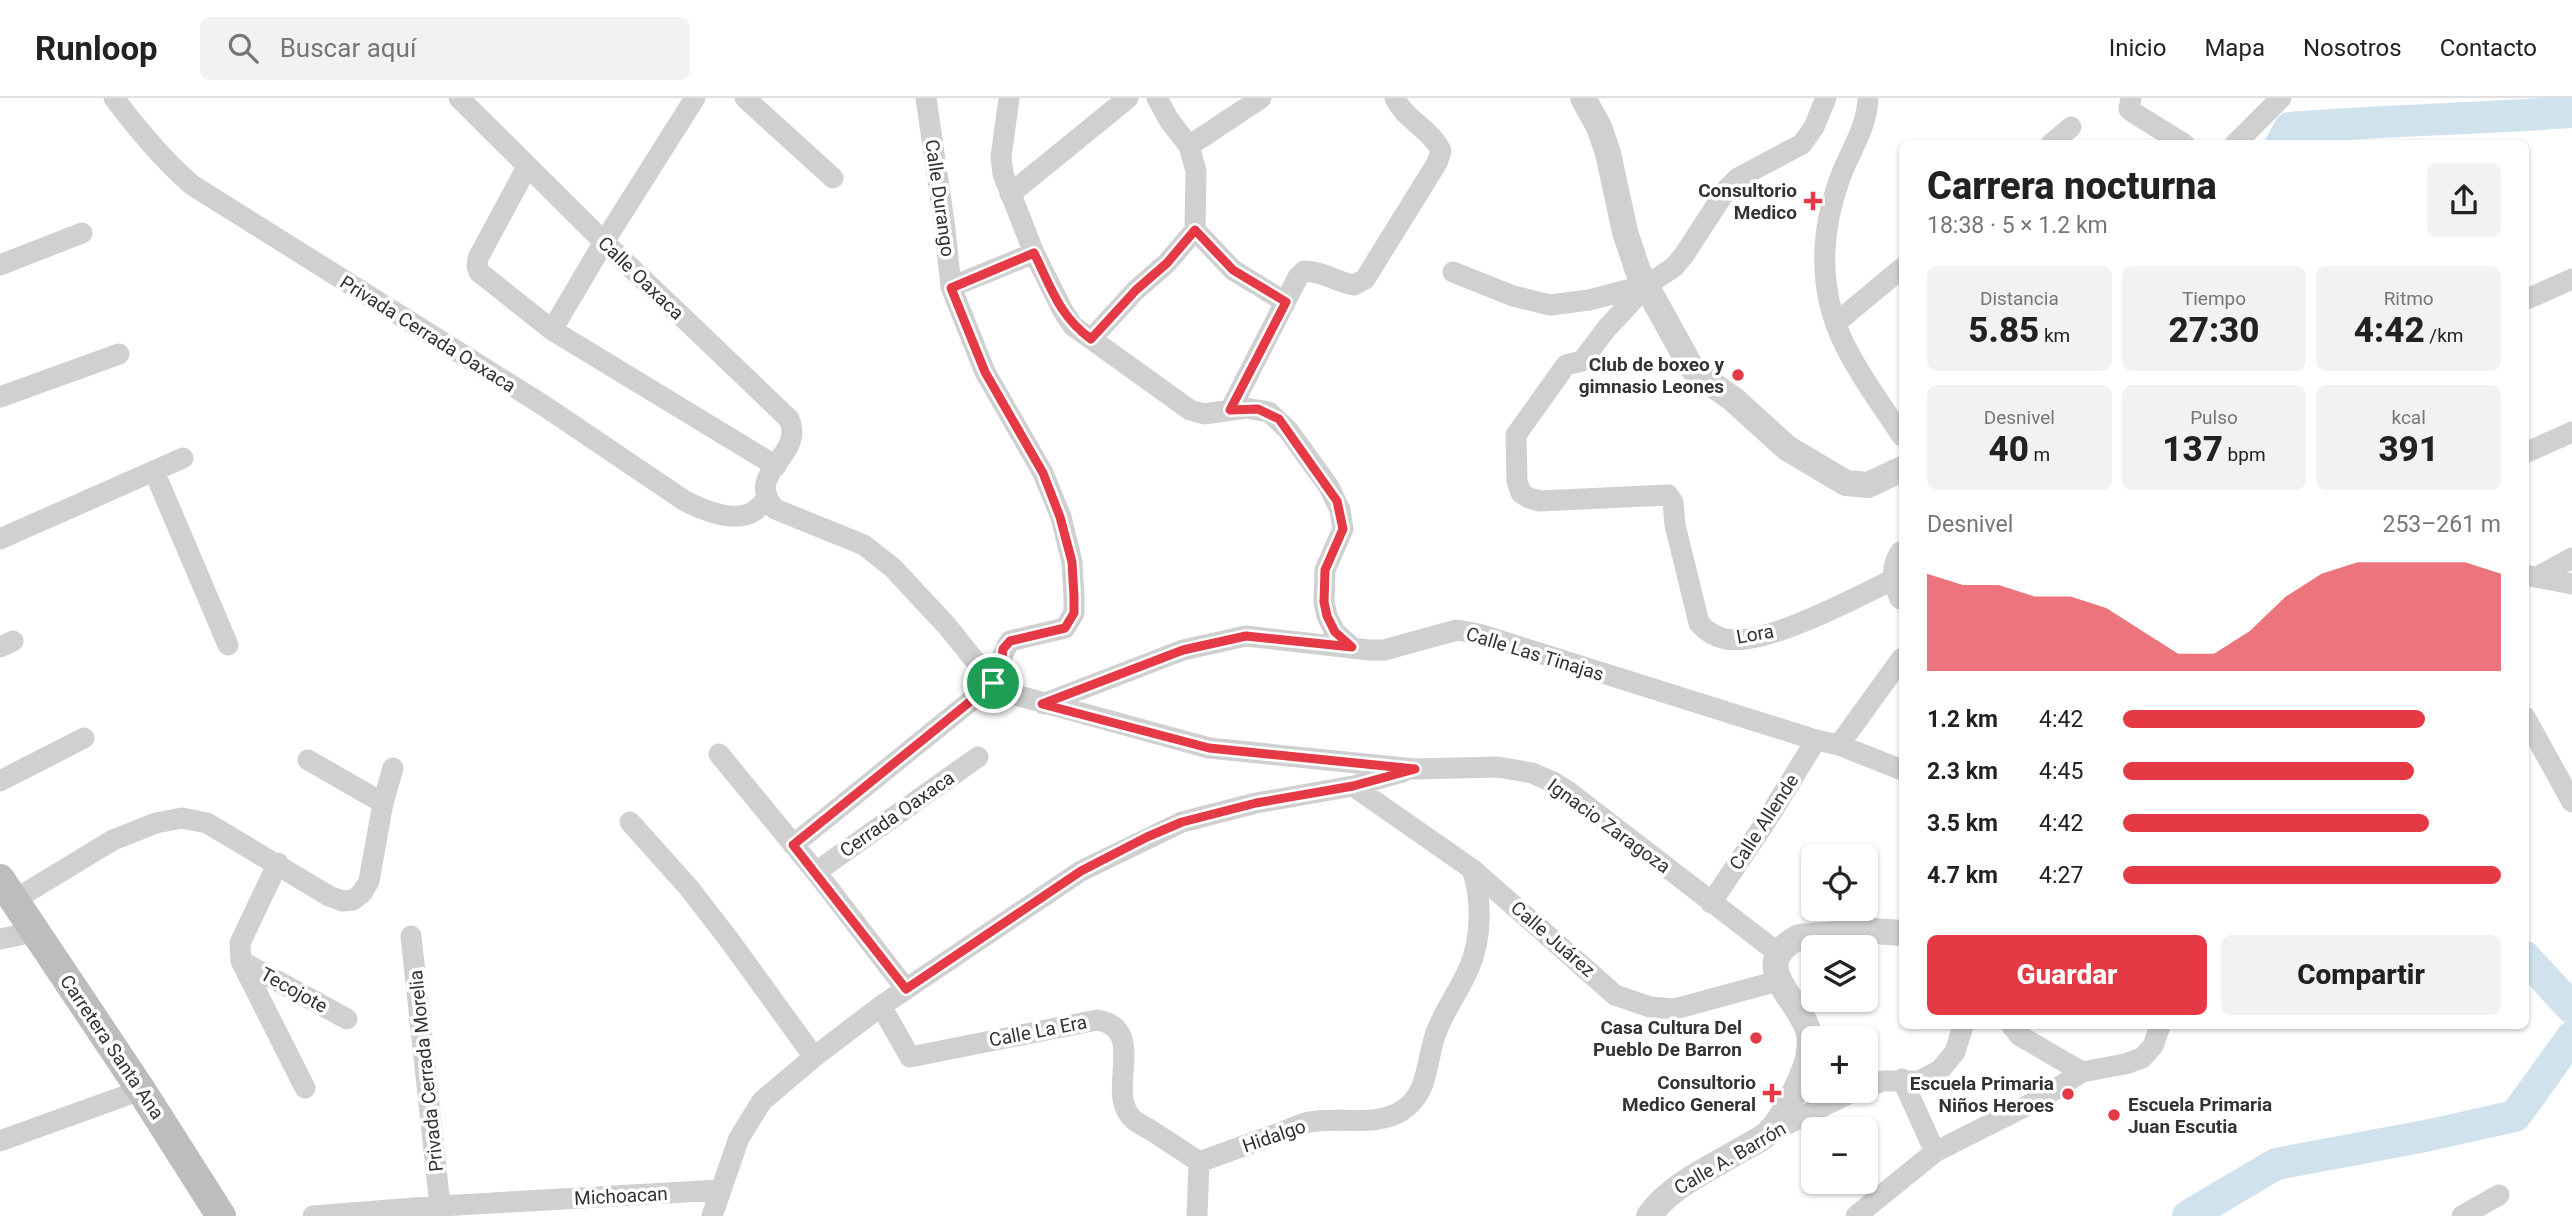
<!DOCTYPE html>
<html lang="es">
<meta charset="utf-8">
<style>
body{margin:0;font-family:Roboto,sans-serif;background:#f2f2f2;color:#222;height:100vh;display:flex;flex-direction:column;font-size:26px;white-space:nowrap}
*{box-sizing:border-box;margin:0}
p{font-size:23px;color:#767676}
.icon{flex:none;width:38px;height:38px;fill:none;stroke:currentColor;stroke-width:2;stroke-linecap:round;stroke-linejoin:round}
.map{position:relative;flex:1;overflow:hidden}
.drawer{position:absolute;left:1899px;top:42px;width:630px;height:889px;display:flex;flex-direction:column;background:#fff;border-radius:10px;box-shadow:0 2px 5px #0004}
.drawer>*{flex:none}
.tools{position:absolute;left:1801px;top:746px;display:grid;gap:14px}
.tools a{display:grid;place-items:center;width:77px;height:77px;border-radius:10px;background:#fff;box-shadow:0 2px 5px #0004;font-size:35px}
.pin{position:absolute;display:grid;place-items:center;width:60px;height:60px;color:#fff;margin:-30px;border:4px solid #fff;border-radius:50%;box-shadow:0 2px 7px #0007}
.round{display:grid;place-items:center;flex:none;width:74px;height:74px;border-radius:10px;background:#f2f2f2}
.head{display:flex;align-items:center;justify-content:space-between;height:119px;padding:0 28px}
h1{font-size:38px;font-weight:800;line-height:52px}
.stats{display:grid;grid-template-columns:repeat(3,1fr);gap:10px;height:119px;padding:7px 28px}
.stats div{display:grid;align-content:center;border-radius:10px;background:#f2f2f2;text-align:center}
.stats b{font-size:35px;font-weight:800}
.stats small{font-size:19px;font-weight:400}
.stats p{font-size:19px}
.chart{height:196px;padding:14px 28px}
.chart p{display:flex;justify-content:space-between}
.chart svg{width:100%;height:126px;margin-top:7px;fill:#e63946;opacity:.7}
.action{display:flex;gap:14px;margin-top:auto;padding:14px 28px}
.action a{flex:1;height:80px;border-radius:10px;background:#e63946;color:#fff;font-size:28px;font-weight:800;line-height:80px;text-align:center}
.action a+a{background:#f2f2f2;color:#222}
ul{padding:0 28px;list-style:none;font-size:23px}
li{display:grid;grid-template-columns:112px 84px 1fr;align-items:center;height:52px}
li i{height:18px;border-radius:9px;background:#e63946}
header{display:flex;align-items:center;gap:42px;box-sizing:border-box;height:98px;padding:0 35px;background:#fff;border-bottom:2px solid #e0e0e0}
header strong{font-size:33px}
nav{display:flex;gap:38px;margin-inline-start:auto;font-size:24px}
.search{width:490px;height:63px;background:#f2f2f2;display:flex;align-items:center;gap:18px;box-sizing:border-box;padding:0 24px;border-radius:10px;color:#767676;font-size:26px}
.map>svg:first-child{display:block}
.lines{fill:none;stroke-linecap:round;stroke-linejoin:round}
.river{stroke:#cfe2ee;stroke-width:32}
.minor{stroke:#d0d0d0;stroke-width:21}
.tertiary{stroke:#d0d0d0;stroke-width:26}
.secondary{stroke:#bdbdbd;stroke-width:30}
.route-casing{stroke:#fff;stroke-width:14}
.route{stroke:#e63946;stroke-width:9}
.poi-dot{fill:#e63946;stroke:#fff;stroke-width:2.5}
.labels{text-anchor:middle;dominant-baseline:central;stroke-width:7;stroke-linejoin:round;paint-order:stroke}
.poi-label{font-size:19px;font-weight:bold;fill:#333;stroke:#fff;text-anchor:end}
.street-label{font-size:19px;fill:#333;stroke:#fff}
</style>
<header>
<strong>Runloop</strong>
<div class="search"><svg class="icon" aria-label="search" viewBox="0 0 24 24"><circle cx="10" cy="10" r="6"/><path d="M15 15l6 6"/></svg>Buscar aquí</div>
<nav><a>Inicio</a><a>Mapa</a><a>Nosotros</a><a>Contacto</a></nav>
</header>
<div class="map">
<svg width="2572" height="1118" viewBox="0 0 2572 1118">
<rect width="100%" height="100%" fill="#fff"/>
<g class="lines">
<path class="river" d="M 2281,46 L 2290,30 C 2384,22 2478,21 2572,14
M 2525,859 L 2572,910
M 2188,1118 L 2276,1066 L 2425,1038 L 2515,1018 L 2572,939"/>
<path class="minor" d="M 114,0 C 138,32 162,61 192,87 L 543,307 L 685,403 C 703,412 735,426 754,413 C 759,410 763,405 767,401
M 459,0 L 604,144 L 789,321 C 806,359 742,374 775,411 L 864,447 L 893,470 L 947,528 L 993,585 L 1008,595 L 1209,650 L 1415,671 L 1498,669 L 1532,675 L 1553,684 L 1569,694 L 1778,855
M 745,0 L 833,80
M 1009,0 L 1001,59 L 1003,76 L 1034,155 L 1063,213 L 1073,228 L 1190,312 L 1204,316 L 1246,310 L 1269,314 L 1288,332 L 1329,389 L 1340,412 L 1343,431 L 1325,472 L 1324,504 L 1327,518 L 1335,534 L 1352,549
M 1868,0 C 1867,30 1850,53 1840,80 C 1818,141 1818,200 1850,257 C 1865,285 1885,312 1902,338
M 2131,0 L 2129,11 L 2134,15 L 2184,46
M 2051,46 L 2071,29
M 2235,46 L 2281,0
M 1189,48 L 1261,0
M 527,69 L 478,160 L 477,168 L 479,174 L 552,232 L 776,368
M 1010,96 L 1128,0
M 1195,132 L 1233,172 L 1285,204
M 0,167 L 82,135
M 1453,174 L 1513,198 L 1550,207 L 1589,202 L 1647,187 L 1674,169 L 1684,157 L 1727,91 L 1738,80 L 1802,46 L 1814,29 L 1826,0
M 1647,187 L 1607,230 L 1582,263 L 1566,267 L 1516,337 L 1517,383 L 1521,395 L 1529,400 L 1540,403 L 1668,397 L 1673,404 L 1675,427 L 1699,525 C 1706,533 1715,539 1726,541 C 1765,549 1859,498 1896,480
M 951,189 L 1034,155
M 2525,202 L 2572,181
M 1836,225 L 1902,170
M 552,232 L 604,144 L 695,0
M 1091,241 L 1136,192 L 1167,165 L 1195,132 L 1196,73 L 1189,48 L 1169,22 L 1157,0
M 0,299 L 119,256
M 1230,312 L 1298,179 L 1304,173 C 1322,173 1337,184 1354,187 L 1365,181 L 1437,65 L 1441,53 C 1431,31 1405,22 1395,0
M 2525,355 L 2572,334
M 154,373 L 228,547
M 0,441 L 183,360
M 2525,477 L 2572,486
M 2537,479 L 2572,460
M 0,549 L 13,543
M 1043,606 L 1183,552 L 1246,538 L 1369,552 L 1384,552 L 1457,532 L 1479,536 L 1816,642 L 1839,647 L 1902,672
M 2525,619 L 2572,704
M 1839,647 L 1902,560
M 719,656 L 816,774 L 906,891
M 308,662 L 383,705
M 0,683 L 84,640
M 1353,688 L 1472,771 L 1615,897 L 1650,909 L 1675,911 L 1778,883
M 630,724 L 689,790 L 730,843 L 814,959
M 793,747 L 993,585 C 1000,571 1001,555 1010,543 L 1065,530 L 1074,515 L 1074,499 L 1072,464 L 1061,419 L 1043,375 L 985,274 L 951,189 L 945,131 L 926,0
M 278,765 L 240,845 L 241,863 L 305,990
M 816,774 L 978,659
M 14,802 L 113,742 L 156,725 L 182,720 L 207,725 L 329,798 L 342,803 L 353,802 L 362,795 L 369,783 L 383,705 L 393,670
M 1711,805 L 1765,725 L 1816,642
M 411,838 L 440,1108 L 439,1118
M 0,841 L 35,834
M 241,863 L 347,921
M 881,908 L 910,959 L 1097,922 C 1148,930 1106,992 1131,1019 C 1135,1024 1143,1028 1149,1031 C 1166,1042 1183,1053 1199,1064
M 2012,928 L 2020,938 L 2082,974
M 1902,981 L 1935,1054
M 1866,989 L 1883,983 L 1919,983 L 1940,972 L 1955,954 L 1963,928
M 1769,1035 L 1856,992
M 0,1043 L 141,992
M 1199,1064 C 1224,1055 1249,1046 1274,1037 C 1286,1033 1298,1027 1309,1024 C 1339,1018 1376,1030 1403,1012 C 1428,995 1426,967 1434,941 C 1441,916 1459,894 1469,870 C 1482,841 1482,800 1472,771
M 313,1118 L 440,1108 L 720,1092
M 712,1118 L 739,1040 L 762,1003 L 814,959 L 881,908 L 1081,773 L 1182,724 L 1256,705 L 1353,688 L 1403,674
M 1197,1118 L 1199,1064
M 1856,1118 L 1935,1054 L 2040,1001 L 2082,974 L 2125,966 L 2142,960 L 2153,948 L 2160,928
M 2462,1118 L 2499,1097"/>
<path class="tertiary" d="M 1583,0 L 1599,29 L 1608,55 L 1625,134 L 1638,173 L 1690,267 L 1699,277 L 1733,301 L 1787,350 L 1846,385 L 1868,387 L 1902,371
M 1902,456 C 1893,470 1895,484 1902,499
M 1649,1118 C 1672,1086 1711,1070 1744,1050 C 1751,1046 1760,1042 1766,1037 C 1782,1023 1796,992 1804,973 C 1808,962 1811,948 1809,936 C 1802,901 1744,868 1799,839 L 1873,833 L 1902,835"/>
<path class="secondary" d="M 0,781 L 141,992 L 221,1118"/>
</g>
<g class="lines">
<g class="route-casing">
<path id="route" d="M 1195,132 L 1233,172 L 1286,204 L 1230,312 L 1258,311 L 1279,321 L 1337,403 L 1343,431 L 1325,472 L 1324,504 L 1327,518 L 1335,534 L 1352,549 L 1246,538 L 1183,552 L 1042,606 L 1209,650 L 1415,671 L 1353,688 L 1256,705 L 1182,724 L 1147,739 L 1081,773 L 906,891 L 793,747 L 993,585 L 1001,569 L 1003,551 L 1010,543 L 1065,530 L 1074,515 L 1074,499 L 1072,464 L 1060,419 L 1043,375 L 985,274 L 951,190 L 1034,155 C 1051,189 1059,218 1091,241 L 1136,192 L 1167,165 Z"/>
</g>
<use href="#route" class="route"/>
</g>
<g class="poi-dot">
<path d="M1809.5 92.5h7v7h7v7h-7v7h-7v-7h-7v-7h7z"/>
<circle cx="1738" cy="277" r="7"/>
<circle cx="1756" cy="940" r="7"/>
<path d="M1768.5 984.5h7v7h7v7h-7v7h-7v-7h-7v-7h7z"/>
<circle cx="2068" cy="996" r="7"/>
<circle cx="2114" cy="1017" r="7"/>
</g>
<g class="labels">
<g class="poi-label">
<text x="1797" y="92">Consultorio<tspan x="1797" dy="22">Medico</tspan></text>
<text x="1724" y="266">Club de boxeo y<tspan x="1724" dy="22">gimnasio Leones</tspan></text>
<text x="1742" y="929">Casa Cultura Del<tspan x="1742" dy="22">Pueblo De Barron</tspan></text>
<text x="1756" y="984">Consultorio<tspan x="1756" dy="22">Medico General</tspan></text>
<text x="2054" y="985">Escuela Primaria<tspan x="2054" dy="22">Niños Heroes</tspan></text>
<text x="2128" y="1006" text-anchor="start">Escuela Primaria<tspan x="2128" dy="22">Juan Escutia</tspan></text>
</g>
<g class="street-label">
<text transform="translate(940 100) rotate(82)">Calle Durango</text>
<text transform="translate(641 180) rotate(44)">Calle Oaxaca</text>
<text transform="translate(428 236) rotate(32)">Privada Cerrada Oaxaca</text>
<text transform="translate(1755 536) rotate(-10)">Lora</text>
<text transform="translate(1535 556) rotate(17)">Calle Las Tinajas</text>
<text transform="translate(897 716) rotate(-35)">Cerrada Oaxaca</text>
<text transform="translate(1764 724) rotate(-57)">Calle Allende</text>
<text transform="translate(1609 728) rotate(36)">Ignacio Zaragoza</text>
<text transform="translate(1553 841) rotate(41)">Calle Juárez</text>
<text transform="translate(294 892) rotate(29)">Tecojote</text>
<text transform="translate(1038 933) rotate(-11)">Calle La Era</text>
<text transform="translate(112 949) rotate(56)">Carretera Santa Ana</text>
<text transform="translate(426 973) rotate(-96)">Privada Cerrada Morelia</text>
<text transform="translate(1274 1038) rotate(-19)">Hidalgo</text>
<text transform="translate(1730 1060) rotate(-30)">Calle A. Barrón</text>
<text transform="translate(621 1098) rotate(-3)">Michoacan</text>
</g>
</g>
</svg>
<div class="tools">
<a><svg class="icon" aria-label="locate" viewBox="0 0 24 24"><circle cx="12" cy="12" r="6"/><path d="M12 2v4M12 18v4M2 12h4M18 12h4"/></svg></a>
<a><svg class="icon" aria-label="layers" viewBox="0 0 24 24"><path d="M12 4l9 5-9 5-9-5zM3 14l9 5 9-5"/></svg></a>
<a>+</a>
<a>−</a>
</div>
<div class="pin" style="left:993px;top:585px;background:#1e9e55"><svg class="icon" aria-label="arrive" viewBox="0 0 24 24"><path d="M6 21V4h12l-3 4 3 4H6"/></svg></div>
<section class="drawer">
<div class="head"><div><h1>Carrera nocturna</h1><p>18:38 · 5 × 1.2 km</p></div><a class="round"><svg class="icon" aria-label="share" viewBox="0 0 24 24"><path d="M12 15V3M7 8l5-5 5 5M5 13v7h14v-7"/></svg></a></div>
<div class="stats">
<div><p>Distancia</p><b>5.85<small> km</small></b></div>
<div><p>Tiempo</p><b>27:30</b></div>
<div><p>Ritmo</p><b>4:42<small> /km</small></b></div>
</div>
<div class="stats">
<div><p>Desnivel</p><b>40<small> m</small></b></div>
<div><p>Pulso</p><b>137<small> bpm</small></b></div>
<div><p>kcal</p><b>391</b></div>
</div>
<div class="chart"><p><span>Desnivel</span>253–261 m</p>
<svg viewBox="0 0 160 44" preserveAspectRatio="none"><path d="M0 44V10L10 14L20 14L30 18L40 18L50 22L60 30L70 38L80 38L90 30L100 18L110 10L120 6L130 6L140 6L150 6L160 10V44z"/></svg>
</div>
<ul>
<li><b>1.2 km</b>4:42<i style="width:80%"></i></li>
<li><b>2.3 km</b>4:45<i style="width:77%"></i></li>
<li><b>3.5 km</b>4:42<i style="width:81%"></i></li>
<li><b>4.7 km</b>4:27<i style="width:100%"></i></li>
</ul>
<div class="action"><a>Guardar</a><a>Compartir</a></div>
</section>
</div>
